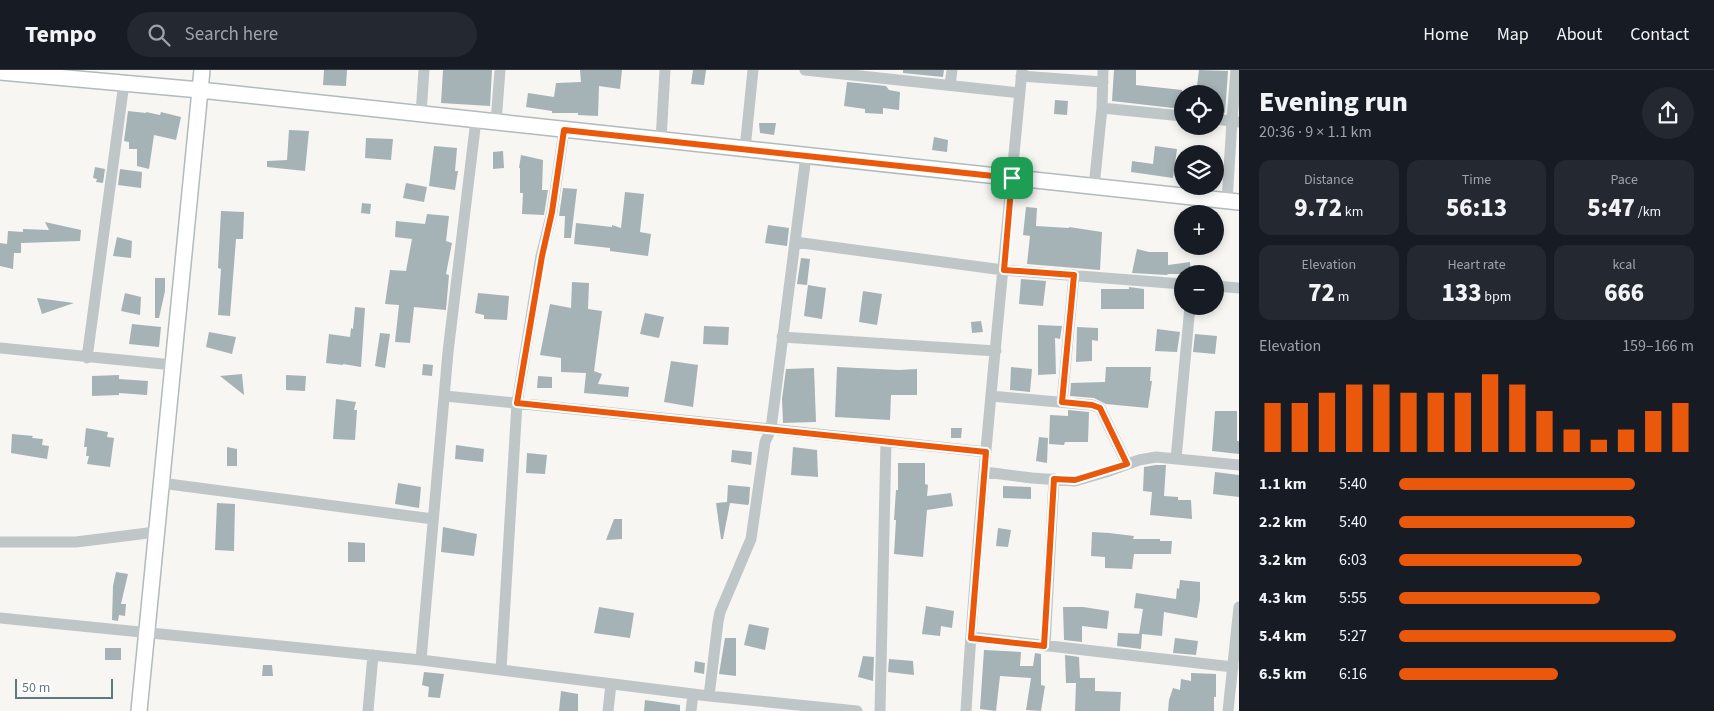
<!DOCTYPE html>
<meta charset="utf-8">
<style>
body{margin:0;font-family:"Source Sans 3",sans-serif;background:#242831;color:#f1f3f6;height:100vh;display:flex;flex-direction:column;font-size:19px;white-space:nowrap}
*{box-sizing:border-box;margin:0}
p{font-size:16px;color:#9ea1a6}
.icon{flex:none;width:28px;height:28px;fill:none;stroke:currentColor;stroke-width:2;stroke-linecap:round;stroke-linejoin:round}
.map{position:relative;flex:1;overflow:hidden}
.sheet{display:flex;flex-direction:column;background:#171b24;width:475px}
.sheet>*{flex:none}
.fabs{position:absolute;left:1174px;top:15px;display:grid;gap:10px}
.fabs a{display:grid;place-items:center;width:50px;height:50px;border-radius:50%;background:#171b24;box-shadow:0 2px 8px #0003;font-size:25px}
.scale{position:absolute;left:15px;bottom:12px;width:98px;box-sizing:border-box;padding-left:5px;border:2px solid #5f7981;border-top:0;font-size:14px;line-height:18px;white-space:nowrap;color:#5f7981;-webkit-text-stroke:4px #fff;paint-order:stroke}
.pin{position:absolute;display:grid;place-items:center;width:42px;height:42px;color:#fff;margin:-21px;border-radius:10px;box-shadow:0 2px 8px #0006}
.round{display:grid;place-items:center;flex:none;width:52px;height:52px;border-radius:26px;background:#242831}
.overview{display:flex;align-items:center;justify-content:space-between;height:85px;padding:0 20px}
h1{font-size:28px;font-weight:800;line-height:38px}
.metrics{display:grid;grid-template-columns:repeat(3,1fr);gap:8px;height:85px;padding:5px 20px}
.metrics div{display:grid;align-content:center;border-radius:12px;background:#242831;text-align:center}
.metrics b{font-size:25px;font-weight:800}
.metrics small{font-size:14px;font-weight:400}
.metrics p{font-size:14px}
.chart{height:140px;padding:10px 20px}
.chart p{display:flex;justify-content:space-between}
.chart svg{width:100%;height:90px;margin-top:5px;stroke:#ea580c;stroke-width:6}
ul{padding:0 20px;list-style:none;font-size:16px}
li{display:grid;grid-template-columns:80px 60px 1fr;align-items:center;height:38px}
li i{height:12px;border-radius:6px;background:#ea580c}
header{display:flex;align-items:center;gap:30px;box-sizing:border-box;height:70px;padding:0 25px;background:#171b24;border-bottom:1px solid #363941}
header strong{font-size:24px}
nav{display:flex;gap:28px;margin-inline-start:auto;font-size:18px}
.search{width:350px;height:45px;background:#242831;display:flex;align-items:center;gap:12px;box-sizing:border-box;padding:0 18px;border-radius:28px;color:#9ea1a6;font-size:19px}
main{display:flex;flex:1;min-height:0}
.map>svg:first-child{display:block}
.building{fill:#a5b3b6}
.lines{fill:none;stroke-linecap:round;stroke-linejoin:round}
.secondary-casing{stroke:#b1babd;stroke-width:18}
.street{stroke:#bfc6c8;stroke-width:11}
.secondary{stroke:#fff;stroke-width:15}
.route-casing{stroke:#fff;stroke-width:10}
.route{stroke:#ea580c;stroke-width:6}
</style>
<header>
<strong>Tempo</strong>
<div class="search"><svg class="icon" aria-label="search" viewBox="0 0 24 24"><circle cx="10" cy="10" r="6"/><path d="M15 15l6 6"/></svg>Search here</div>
<nav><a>Home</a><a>Map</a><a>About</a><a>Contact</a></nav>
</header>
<main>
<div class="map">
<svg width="1239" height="641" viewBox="0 0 1239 641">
<rect width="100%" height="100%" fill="#f7f6f3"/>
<path class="building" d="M 324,0 L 347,0 L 346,16 L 323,15 Z
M 443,0 L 492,0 L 490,36 L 441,33 Z
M 580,0 L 622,0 L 620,19 L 599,16 L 598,46 L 578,45 L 578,43 L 552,43 L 552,41 L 526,37 L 528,23 L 554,27 L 556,13 L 581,12 Z
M 693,0 L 706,0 L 704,15 L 691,14 Z
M 903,0 L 944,0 L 943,7 L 903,3 Z
M 1114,0 L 1136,0 L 1136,15 L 1182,20 L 1182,39 L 1112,31 Z
M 1199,0 L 1228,1 L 1225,43 L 1215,42 L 1215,24 L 1196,24 Z
M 847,12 L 886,16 L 889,20 L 900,22 L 899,40 L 883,38 L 883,44 L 865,43 L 865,39 L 844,36 Z
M 1055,30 L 1068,31 L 1067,45 L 1054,44 Z
M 128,41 L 146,43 L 146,42 L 160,45 L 161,42 L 181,47 L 176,70 L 154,65 L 149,99 L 137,96 L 137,79 L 129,79 L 129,72 L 124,71 Z
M 759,53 L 776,53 L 774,65 L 760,63 Z
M 289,60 L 309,61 L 305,101 L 267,97 L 267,91 L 287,90 Z
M 934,67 L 948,70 L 947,82 L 932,80 Z
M 366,68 L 393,69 L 391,90 L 365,88 Z
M 434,76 L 457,78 L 455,101 L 458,101 L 455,120 L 429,116 Z
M 1155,76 L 1177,79 L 1173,108 L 1131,102 L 1132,91 L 1153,94 Z
M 503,81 L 504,98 L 493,99 L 493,82 Z
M 521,85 L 543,90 L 542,120 L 548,120 L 544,145 L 522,144 L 523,123 L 520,123 L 520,98 L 519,98 Z
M 95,97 L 105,99 L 103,113 L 96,112 L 97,109 L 93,108 Z
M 120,99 L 142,102 L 141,118 L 118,115 Z
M 406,113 L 427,117 L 424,132 L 403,128 Z
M 563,118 L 577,119 L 571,168 L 564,168 L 565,146 L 559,146 Z
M 625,122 L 644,124 L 640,162 L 651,164 L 648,186 L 610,181 L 610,178 L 574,174 L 576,153 L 612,157 L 612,155 L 621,158 Z
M 362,133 L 371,134 L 370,144 L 361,143 Z
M 1026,137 L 1037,138 L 1036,156 L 1069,158 L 1069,157 L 1102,162 L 1100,200 L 1027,194 L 1030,166 L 1023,165 Z
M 221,141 L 244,142 L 243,169 L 236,169 L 230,246 L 218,245 L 221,199 L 218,198 Z
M 427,144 L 449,146 L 446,171 L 452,173 L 446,204 L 449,205 L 446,240 L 414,237 L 410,273 L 395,272 L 399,235 L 385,234 L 390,200 L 406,201 L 412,169 L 395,167 L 396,151 L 425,154 Z
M 45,152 L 81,160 L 80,171 L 21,173 L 21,183 L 14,183 L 13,199 L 0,196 L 0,173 L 7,174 L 8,161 L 23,162 L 23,159 L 49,160 Z
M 768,155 L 789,158 L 787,176 L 765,173 Z
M 117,167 L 132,171 L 131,188 L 113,186 Z
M 1137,179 L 1149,182 L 1168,182 L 1168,195 L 1190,192 L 1191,204 L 1168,204 L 1167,205 L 1132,203 Z
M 801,188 L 810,189 L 807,215 L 797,214 Z
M 155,208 L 165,208 L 165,221 L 159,248 L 155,248 Z
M 1021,209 L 1046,211 L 1043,236 L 1019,234 Z
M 572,212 L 589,213 L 588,239 L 602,241 L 594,301 L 602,304 L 598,314 L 629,317 L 628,327 L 584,323 L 586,303 L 561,302 L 561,288 L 540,285 L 550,234 L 571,238 Z
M 808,215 L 826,218 L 822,249 L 804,246 Z
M 1129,217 L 1144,219 L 1144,239 L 1101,239 L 1101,219 L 1129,219 Z
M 863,221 L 882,224 L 877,255 L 859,252 Z
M 125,223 L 141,227 L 140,245 L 121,241 Z
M 478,223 L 509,226 L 507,250 L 484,249 L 484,245 L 475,243 Z
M 37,228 L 74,233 L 42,244 Z
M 355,237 L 365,238 L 361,297 L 343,294 L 343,295 L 326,293 L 329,264 L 350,267 L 351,258 L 353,259 Z
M 645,243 L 664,247 L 659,268 L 640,264 Z
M 981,251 L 983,262 L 972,263 L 971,252 Z
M 132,254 L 161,257 L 159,277 L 129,274 Z
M 1038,255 L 1062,256 L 1060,269 L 1055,268 L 1056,304 L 1038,305 Z
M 704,256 L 729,257 L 728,275 L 703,274 Z
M 1077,257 L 1098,258 L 1098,271 L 1092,270 L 1092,291 L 1076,292 Z
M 1157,259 L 1180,262 L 1177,282 L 1155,281 Z
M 209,262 L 236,267 L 232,284 L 206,277 Z
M 380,263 L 390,264 L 385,298 L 375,296 Z
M 1195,264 L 1217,266 L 1215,284 L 1193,282 Z
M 671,291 L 698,295 L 693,337 L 664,332 Z
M 423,294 L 433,295 L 432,306 L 422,305 Z
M 837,297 L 899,300 L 917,299 L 917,325 L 891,325 L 890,350 L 835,347 Z
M 1011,297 L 1032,299 L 1030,322 L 1010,320 Z
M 1106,297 L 1151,297 L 1150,311 L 1152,311 L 1148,338 L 1106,334 L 1094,328 L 1070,326 L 1071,313 L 1105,312 Z
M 814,298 L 816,352 L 783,353 L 782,329 L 786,299 Z
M 242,304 L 244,325 L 220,306 Z
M 119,305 L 119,309 L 148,311 L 147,325 L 119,323 L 119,325 L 92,326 L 92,306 Z
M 286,305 L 306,306 L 305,321 L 286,320 Z
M 538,306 L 552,307 L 552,318 L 537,318 Z
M 336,329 L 356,332 L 354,340 L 357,340 L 355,370 L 333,369 Z
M 1068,340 L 1089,342 L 1088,372 L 1065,372 L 1064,375 L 1049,374 L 1050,345 L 1068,346 Z
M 1215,341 L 1237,341 L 1237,371 L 1239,371 L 1239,384 L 1212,381 Z
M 86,358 L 108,362 L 107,367 L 114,368 L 110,397 L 87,394 L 89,386 L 86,386 L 87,377 L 84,377 Z
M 951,358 L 962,358 L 961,368 L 951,368 Z
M 12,364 L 33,366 L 32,368 L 43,369 L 42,375 L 49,376 L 47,389 L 11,383 Z
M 1039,367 L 1048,368 L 1047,393 L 1036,391 Z
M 456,375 L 484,379 L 483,392 L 455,389 Z
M 227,377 L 237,379 L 237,396 L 227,396 Z
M 793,377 L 817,380 L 818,407 L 791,405 Z
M 732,380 L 752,382 L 751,395 L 731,392 Z
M 527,383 L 547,385 L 545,404 L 526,403 Z
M 898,393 L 925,393 L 925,414 L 928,415 L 927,426 L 951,423 L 953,436 L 927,440 L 923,487 L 894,484 L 896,450 L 894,450 L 896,420 L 898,420 Z
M 1156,395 L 1166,395 L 1164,426 L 1178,427 L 1178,430 L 1191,430 L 1192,449 L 1150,445 L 1152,422 L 1143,421 L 1144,397 Z
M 1215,402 L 1239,405 L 1239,427 L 1213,424 Z
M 398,413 L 421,417 L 419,438 L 395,434 Z
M 728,415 L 750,417 L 749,433 L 748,435 L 730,433 L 723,469 L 721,469 L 716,433 L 727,432 Z
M 1003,416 L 1031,417 L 1031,429 L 1003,428 Z
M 217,433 L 235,434 L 234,481 L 215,480 Z
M 614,449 L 622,449 L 622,469 L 606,470 Z
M 443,457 L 477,464 L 474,486 L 441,482 Z
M 998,458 L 1011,460 L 1008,477 L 996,476 Z
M 1092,462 L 1109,463 L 1134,466 L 1133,469 L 1160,469 L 1160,471 L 1172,471 L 1171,484 L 1134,484 L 1132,499 L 1105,498 L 1105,487 L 1091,486 Z
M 348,472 L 365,473 L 365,492 L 348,492 Z
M 116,502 L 128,504 L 121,534 L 126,534 L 125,546 L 119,545 L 118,551 L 112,550 L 113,516 Z
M 1180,510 L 1200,512 L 1200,530 L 1197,548 L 1164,542 L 1162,566 L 1142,564 L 1141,579 L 1117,576 L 1118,563 L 1142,564 L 1139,564 L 1143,539 L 1134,538 L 1136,523 L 1176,529 L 1177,518 L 1179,519 Z
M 926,536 L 954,541 L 952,558 L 941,556 L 940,566 L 922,564 Z
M 599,537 L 634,543 L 630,568 L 594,563 Z
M 1063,537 L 1083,537 L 1109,541 L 1107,559 L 1082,556 L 1082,572 L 1064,570 Z
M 749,554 L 769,558 L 765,580 L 744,575 Z
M 725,568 L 736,568 L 736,606 L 719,604 Z
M 1175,568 L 1198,571 L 1196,585 L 1173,583 Z
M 105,578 L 121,578 L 121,590 L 105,590 Z
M 984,580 L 1021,582 L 1020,596 L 1033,596 L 1035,583 L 1041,584 L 1041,615 L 1045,616 L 1041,641 L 1026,640 L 1031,608 L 1000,606 L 996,641 L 980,639 Z
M 1065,585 L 1079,587 L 1080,608 L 1095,608 L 1095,621 L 1121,622 L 1120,641 L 1075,641 L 1076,613 L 1066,613 Z
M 863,586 L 874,587 L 873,611 L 858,607 Z
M 889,589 L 913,591 L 914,605 L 888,602 Z
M 695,591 L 705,593 L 704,604 L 694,602 Z
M 263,595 L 272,595 L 273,606 L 262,606 Z
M 424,602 L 444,604 L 440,628 L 428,627 L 429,617 L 422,615 Z
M 1191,603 L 1216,604 L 1216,627 L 1214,627 L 1214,641 L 1168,641 L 1169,630 L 1173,618 L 1180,620 L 1181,609 L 1191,611 Z
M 561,621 L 578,624 L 578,641 L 559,641 Z
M 645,630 L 680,635 L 680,641 L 644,641 Z"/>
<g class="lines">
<g class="secondary-casing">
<path id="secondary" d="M 0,2 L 200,20 L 1239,132
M 139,641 L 202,0"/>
</g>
<path class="street" d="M 805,0 L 1020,23
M 1021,6 L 1103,12
M 950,15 L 952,0
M 1102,38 L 1182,46
M 421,44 L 424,0
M 1215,49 L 1232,51 L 1236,0
M 496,52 L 500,0
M 661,70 L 665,0
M 745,79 L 753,0
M 1094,117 L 1102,38 L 1103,0
M 1227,131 L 1232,51 L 1239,52
M 795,172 L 1003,200 L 1182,214
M 1215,216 L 1239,218
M 782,267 L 996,281
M 0,278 L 173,295
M 87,288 L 124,13
M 445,326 L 771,359 L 806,86
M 991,326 L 1092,335 L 1100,338 L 1127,394
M 1062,332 L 1074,205
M 1176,389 L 1190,236
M 985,402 L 1032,408 L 1075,411 L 1106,402 L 1139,390 L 1156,387 L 1239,395
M 161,413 L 433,449
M 0,472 L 76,472 L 156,462
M 0,548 L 421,590 L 709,626 L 857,641
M 971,567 L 1233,597
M 1045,576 L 1054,409
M 421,590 L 448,282 L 476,50
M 501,600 L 517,333 L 541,186 L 552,142 L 564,60
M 709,626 L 718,552 L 720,542 L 751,469 L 765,372 L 771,359 L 986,382
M 368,641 L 373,585
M 608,641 L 611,614
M 691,641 L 693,624
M 880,641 L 886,371
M 966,641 C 979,427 1002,214 1022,0
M 1228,641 L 1239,537"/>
<use href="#secondary" class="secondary"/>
</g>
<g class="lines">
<g class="route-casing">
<path id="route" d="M 564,60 L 1012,108 L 1004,200 L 1074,205 L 1062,332 L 1092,335 L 1100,338 L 1127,394 L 1075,410 L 1054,409 L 1044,576 L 971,568 L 986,382 L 517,333 L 542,186 L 552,142 Z"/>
</g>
<use href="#route" class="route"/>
</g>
</svg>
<div class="fabs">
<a><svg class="icon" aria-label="locate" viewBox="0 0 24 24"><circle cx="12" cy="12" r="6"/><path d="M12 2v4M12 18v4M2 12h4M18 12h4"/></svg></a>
<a><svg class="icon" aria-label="layers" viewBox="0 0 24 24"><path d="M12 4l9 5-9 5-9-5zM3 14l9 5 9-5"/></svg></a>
<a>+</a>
<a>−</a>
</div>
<div class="scale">50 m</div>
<div class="pin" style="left:1012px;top:108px;background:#1e9e55"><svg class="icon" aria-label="arrive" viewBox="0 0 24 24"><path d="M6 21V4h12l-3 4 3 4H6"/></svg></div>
</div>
<section class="sheet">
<div class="overview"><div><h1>Evening run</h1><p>20:36 · 9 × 1.1 km</p></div><a class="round"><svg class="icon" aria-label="share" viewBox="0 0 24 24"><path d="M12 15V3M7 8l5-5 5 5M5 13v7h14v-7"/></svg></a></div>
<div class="metrics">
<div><p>Distance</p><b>9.72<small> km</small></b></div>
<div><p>Time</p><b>56:13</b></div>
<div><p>Pace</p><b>5:47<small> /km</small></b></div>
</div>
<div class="metrics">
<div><p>Elevation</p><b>72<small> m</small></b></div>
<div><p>Heart rate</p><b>133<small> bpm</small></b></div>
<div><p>kcal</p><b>666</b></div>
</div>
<div class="chart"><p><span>Elevation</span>159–166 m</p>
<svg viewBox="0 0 160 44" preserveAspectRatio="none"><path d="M5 44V20M15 44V20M25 44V15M35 44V11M45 44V11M55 44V15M65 44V15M75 44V15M85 44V6M95 44V11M105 44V24M115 44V33M125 44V38M135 44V33M145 44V24M155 44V20"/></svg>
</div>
<ul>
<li><b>1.1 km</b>5:40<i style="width:80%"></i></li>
<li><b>2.2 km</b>5:40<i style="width:80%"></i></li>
<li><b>3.2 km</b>6:03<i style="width:62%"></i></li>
<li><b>4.3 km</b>5:55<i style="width:68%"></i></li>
<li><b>5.4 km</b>5:27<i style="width:94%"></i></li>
<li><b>6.5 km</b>6:16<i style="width:54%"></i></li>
</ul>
</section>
</main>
